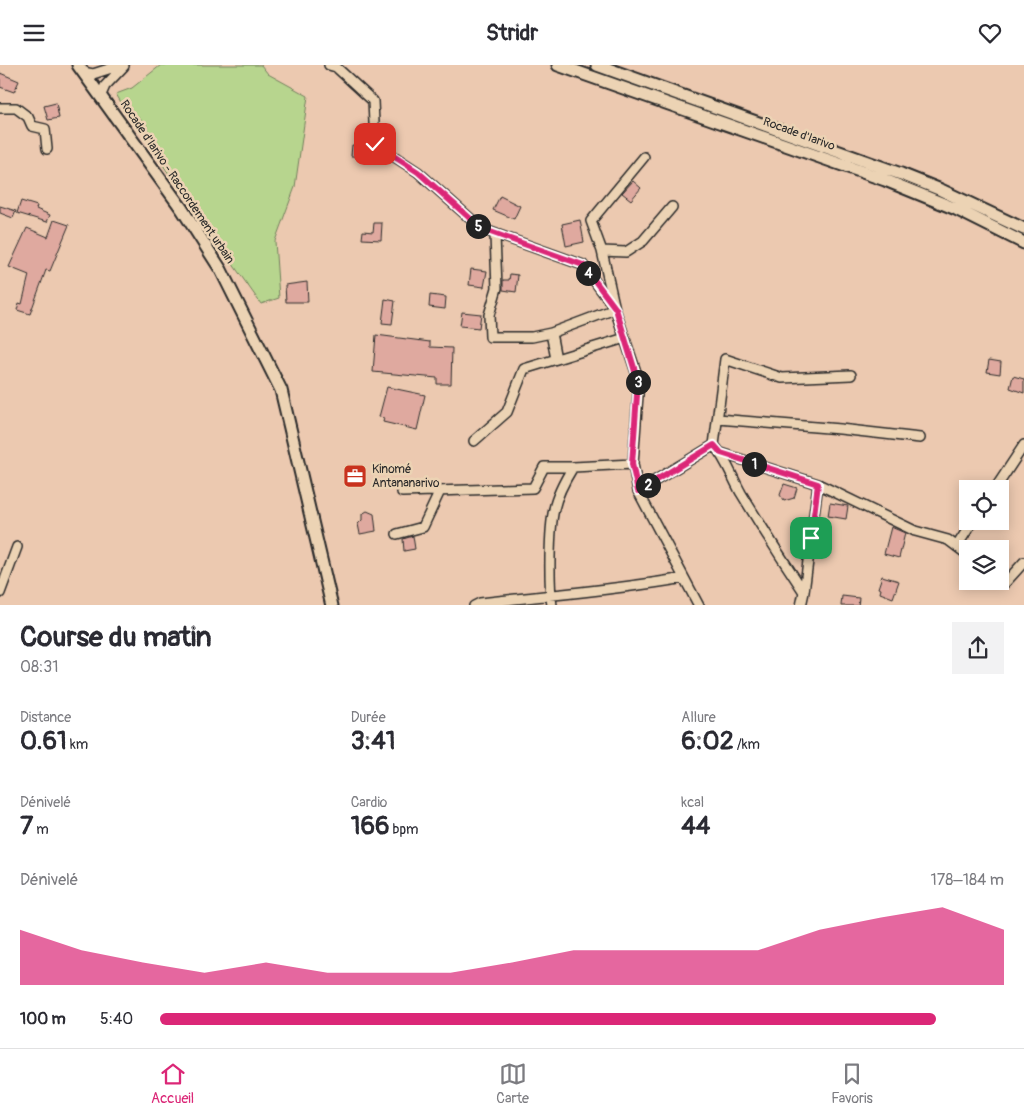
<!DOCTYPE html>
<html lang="fr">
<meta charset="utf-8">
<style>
body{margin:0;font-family:Pangolin,sans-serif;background:#f2f2f3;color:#2b2b33;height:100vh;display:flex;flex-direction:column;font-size:19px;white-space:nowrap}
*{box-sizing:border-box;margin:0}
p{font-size:16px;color:#7c7c81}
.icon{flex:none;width:28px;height:28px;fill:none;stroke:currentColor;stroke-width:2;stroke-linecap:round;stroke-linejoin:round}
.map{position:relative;height:540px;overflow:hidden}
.details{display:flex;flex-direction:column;background:#fff;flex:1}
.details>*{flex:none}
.controls{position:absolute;left:959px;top:415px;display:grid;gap:10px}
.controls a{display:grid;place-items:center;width:50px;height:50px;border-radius:0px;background:#fff;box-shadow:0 2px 12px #0003;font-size:25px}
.pin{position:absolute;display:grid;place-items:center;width:42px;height:42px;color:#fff;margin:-21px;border-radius:10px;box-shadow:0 2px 8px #0006}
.km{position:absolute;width:25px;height:25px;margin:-12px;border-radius:50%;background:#222;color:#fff;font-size:14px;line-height:25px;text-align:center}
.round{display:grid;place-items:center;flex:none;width:52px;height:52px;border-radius:0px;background:#f2f2f3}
.overview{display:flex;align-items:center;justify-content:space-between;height:85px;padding:0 20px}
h1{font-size:28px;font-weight:800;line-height:38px}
.metrics{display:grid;grid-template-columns:repeat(3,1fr);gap:8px;height:85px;padding:5px 20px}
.metrics div{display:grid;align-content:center}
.metrics b{font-size:25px;font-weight:800}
.metrics small{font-size:14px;font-weight:400}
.metrics p{font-size:14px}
.chart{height:140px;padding:10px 20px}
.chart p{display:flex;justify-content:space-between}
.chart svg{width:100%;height:90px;margin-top:5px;fill:#db2777;opacity:.7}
ul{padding:0 20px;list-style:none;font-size:16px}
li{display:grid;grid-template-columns:80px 60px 1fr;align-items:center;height:38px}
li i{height:12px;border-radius:6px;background:#db2777}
header{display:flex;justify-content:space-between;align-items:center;height:65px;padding:0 20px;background:#fff;font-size:22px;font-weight:800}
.dock{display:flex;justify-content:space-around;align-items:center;height:70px;border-top:1px solid #e1e1e2;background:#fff;font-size:14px;color:#7c7c81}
.dock a{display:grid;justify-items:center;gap:2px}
.dock .selected{color:#db2777}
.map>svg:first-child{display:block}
.green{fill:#b7d58e;stroke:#71805c}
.building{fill:#dfa99f;stroke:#2b2b2b}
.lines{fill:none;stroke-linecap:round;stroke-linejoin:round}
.minor-casing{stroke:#2b2b2b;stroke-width:12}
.major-casing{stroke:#2b2b2b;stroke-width:15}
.minor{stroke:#ecd3b4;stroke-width:9}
.major{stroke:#ecd3b4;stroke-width:11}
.route-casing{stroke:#fff;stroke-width:10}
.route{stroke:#db2777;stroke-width:6}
.labels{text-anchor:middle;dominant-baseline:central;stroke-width:5;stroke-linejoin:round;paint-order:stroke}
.street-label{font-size:12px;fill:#2b2b2b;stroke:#ecd3b4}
.poi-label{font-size:12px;fill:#2b2b2b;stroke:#ecd3b4;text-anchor:start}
</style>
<header><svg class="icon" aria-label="menu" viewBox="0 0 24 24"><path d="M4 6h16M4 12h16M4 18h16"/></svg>Stridr<svg class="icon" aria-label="heart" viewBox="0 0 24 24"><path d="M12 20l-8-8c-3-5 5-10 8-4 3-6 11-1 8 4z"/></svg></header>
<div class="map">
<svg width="1024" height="541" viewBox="0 0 1024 541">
<rect width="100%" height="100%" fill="#ecc9b0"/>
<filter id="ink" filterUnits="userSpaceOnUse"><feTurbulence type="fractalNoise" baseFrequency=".02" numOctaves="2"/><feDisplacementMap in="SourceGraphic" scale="10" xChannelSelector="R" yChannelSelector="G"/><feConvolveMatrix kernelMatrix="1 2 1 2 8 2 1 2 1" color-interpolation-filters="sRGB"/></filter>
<g filter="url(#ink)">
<path class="green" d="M 161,0 L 261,0 L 268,9 L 308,31 L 295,122 L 275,176 L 279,233 L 261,239 L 153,86 L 146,59 L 122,39 L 116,29 L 132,23 Z"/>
<path class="building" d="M 0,8 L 19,16 L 14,27 L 0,22 Z
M 56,38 L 59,53 L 48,55 L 44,41 Z
M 352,80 L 369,81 L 369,92 L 351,91 Z
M 633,116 L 641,123 L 631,135 L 622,128 Z
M 500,131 L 520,141 L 514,154 L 493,145 Z
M 21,136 L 37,141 L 36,144 L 50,150 L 47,157 L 17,148 Z
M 0,141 L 16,146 L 13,153 L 0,148 Z
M 54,155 L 69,160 L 50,206 L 46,205 L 30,249 L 17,245 L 19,238 L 22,239 L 29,210 L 9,202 L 27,163 L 48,172 Z
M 580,155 L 584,177 L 566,181 L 562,159 Z
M 374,158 L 382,158 L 381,175 L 362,174 L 363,166 L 373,167 Z
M 471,204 L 487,206 L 484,222 L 469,220 Z
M 510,209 L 518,210 L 516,227 L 503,225 L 503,215 L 509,215 Z
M 307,217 L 308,237 L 286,237 L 285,220 Z
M 430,230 L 446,232 L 445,244 L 429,242 Z
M 385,234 L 395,236 L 392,259 L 382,258 Z
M 462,247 L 481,249 L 479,263 L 460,261 Z
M 376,270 L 430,277 L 430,282 L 452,283 L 451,319 L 437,319 L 437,313 L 373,307 Z
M 989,295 L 1001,297 L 1000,309 L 987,307 Z
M 1013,311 L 1024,314 L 1024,328 L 1010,323 Z
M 387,322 L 425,330 L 417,365 L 383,357 L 384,353 L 379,352 Z
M 784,419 L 797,423 L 794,433 L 784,436 L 780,430 Z
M 830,438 L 848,441 L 846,454 L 828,451 Z
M 367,446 L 374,449 L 376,466 L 360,469 L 358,459 L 362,455 L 362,449 Z
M 891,462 L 905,468 L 899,493 L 884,489 Z
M 413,471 L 415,484 L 404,486 L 403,474 Z
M 882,511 L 899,516 L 893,533 L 880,528 L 881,524 L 878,523 Z
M 842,531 L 859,533 L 858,541 L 841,541 Z"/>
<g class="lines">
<g class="minor-casing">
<path id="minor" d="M 329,0 L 336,2 L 373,36 L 375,79 L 418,107 L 482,164 L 583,200 L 615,244 L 639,316 L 633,399 L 638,426 L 699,541
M 83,7 L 93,9 L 121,0
M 101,30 L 105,21 L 124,1
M 0,43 L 16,43 L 28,52 L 32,61 L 45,64 L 47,84
M 495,170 L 497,223 L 489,250 L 490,272 L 532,272 L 551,268
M 602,186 L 591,156 L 644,92
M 556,294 L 551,268 L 615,244 L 602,186 L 626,187 L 643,176 L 672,142
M 718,354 L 840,364 L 920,373
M 474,376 L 507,347 L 524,304 L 625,273
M 721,388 L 818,419 L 915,466 L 948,475 L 968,490
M 995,424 L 1024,380
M 638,426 L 714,380
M 402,427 L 533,423 L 544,402 L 573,402
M 397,469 L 423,462 L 440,426
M 957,481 L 973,456
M 1000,514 L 1005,518 L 1024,497
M 804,527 L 818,419
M 0,528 L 17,482
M 474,541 L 480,538 C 548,530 617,525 684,513
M 552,541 C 549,519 549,465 554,444 C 557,430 565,415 573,402 L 633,399
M 801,541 L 804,527 C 782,494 761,461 741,428 C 732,412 726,394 714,380 L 725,294 L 782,313 L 851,310"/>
</g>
<g class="major-casing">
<path id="major" d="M 78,0 L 182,144 L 221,205 L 281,325 L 332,541
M 558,0 L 885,115 L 956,144 L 1024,178
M 597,0 L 901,109 L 941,125 L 1024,164"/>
</g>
<use href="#minor" class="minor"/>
<use href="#major" class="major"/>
</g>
</g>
<g class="lines" filter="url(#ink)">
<g class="route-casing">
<path id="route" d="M 375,79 L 418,107 L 482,164 L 583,200 L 616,244 L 638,316 L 632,399 L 638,426 L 714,380 L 721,388 L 818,419 L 811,473"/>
</g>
<use href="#route" class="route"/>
</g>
<defs>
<g id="office-square" transform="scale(1.25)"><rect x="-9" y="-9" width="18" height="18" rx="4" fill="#c8321e" stroke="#ecd3b4"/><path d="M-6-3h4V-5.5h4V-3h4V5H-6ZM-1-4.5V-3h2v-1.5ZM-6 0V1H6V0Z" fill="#fff"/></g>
</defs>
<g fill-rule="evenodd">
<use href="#office-square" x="355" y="411"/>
</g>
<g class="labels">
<g class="street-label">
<text transform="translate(799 69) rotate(20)">Rocade d'Iarivo</text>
<text transform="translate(177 117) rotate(56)">Rocade d'Iarivo - Raccordement urbain</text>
</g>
<g class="poi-label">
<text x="372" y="404">Kinomé<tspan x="372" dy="14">Antananarivo</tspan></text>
</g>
</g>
</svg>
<div class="controls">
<a><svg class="icon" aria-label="locate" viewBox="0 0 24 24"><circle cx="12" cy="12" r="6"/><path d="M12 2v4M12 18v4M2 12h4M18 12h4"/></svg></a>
<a><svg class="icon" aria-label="layers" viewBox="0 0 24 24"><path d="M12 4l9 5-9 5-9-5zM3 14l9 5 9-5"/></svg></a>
</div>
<div class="pin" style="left:811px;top:473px;background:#1e9e55"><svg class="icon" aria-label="arrive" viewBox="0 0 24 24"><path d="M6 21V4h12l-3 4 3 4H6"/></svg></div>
<div class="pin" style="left:375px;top:79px;background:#d93025"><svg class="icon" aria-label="check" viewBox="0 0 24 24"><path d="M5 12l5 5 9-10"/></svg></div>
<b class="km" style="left:754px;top:399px">1</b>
<b class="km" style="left:648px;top:420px">2</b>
<b class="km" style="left:638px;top:317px">3</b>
<b class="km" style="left:588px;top:208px">4</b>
<b class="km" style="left:478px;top:161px">5</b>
</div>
<section class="details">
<div class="overview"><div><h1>Course du matin</h1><p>08:31</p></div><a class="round"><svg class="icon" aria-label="share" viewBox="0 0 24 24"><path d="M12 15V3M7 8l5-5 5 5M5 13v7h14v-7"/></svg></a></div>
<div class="metrics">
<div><p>Distance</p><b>0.61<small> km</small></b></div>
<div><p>Durée</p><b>3:41</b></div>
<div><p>Allure</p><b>6:02<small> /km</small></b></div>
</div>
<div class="metrics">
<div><p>Dénivelé</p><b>7<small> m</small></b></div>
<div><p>Cardio</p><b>166<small> bpm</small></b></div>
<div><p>kcal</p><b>44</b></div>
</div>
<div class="chart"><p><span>Dénivelé</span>178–184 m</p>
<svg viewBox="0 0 160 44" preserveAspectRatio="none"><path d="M0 44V17L10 27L20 33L30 38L40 33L50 38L60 38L70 38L80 33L90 27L100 27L110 27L120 27L130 17L140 11L150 6L160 17V44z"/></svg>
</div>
<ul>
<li><b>100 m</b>5:40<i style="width:92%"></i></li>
</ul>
</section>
<nav class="dock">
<a class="selected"><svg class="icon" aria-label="home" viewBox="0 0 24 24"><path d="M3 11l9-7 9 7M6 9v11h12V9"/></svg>Accueil</a>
<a><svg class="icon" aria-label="map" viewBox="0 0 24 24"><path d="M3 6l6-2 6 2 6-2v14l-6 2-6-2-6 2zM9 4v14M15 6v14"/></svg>Carte</a>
<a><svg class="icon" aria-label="saved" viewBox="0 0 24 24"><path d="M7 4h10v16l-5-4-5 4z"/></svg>Favoris</a>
</nav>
